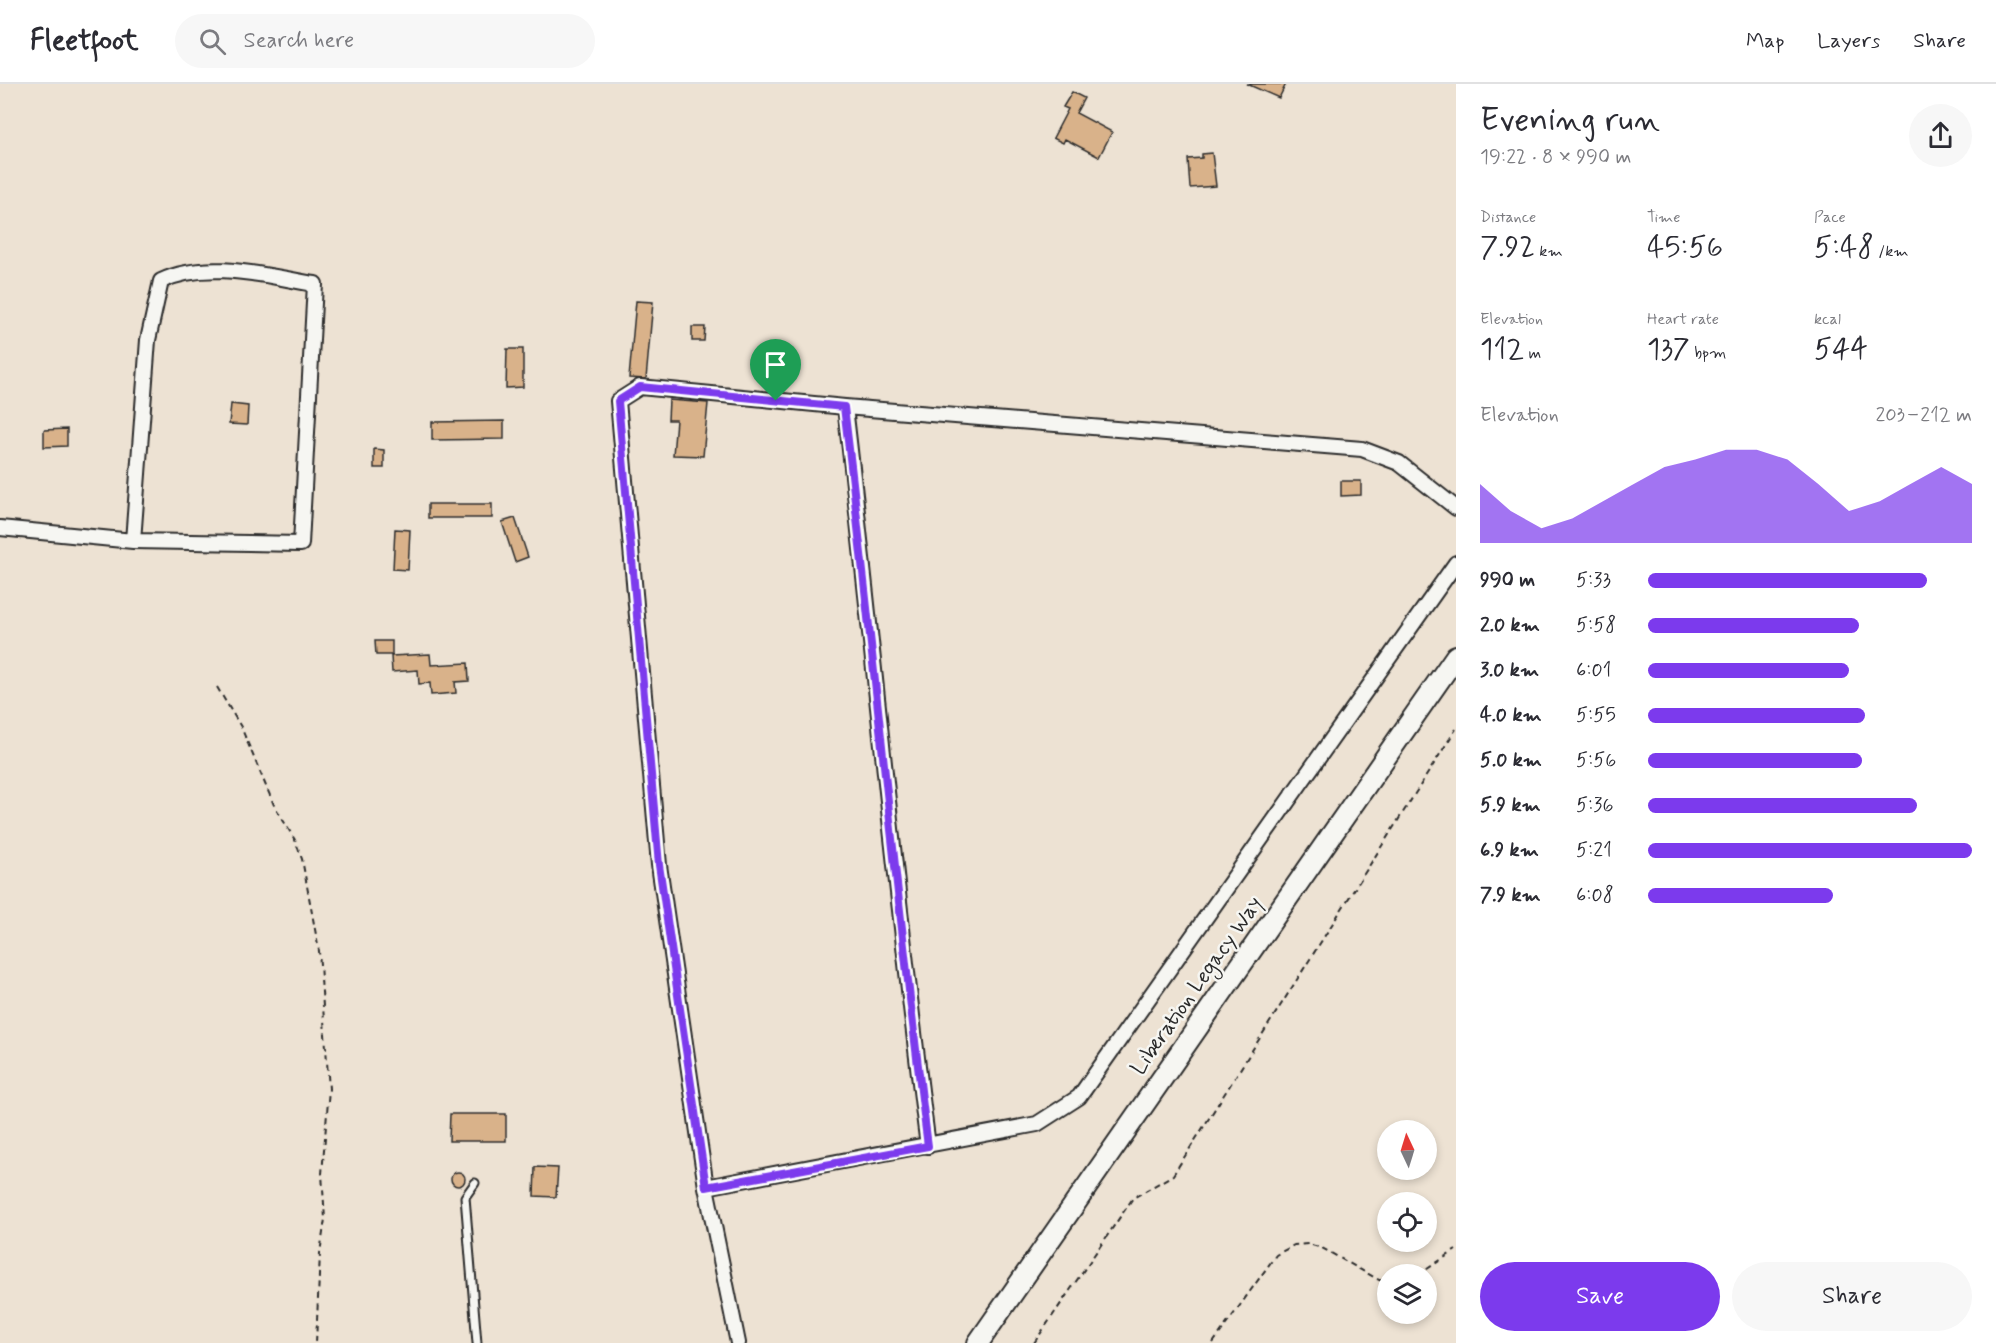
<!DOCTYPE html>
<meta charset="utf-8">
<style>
body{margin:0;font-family:Mynerve,sans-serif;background:#f7f7f7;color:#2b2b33;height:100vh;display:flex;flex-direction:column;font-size:22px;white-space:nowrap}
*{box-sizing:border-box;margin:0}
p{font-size:20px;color:#7c7c81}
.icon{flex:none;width:33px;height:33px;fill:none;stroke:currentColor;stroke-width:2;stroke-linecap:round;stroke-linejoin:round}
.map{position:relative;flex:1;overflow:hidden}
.side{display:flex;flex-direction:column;background:#fff;width:540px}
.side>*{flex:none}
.needle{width:39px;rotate:356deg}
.fabs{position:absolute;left:1377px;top:1036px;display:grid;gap:12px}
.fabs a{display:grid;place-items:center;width:60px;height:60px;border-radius:50%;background:#fff;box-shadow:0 3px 9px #0003;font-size:30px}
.pin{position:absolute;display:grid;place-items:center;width:51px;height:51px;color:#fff;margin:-62px -26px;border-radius:50% 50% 50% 0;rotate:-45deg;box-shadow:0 0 6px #0007}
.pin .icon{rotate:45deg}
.round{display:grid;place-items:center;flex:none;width:63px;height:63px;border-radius:32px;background:#f7f7f7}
.head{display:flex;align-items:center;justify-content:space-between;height:102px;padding:0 24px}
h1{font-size:33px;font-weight:600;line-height:45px}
.figures{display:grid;grid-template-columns:repeat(3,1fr);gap:9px;height:102px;padding:6px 24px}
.figures div{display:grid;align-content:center}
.figures b{font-size:30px;font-weight:600}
.figures small{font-size:16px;font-weight:400}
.figures p{font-size:16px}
.chart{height:168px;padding:12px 24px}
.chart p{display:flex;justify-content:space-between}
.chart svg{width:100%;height:108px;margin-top:6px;fill:#7c3aed;opacity:.7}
.primary-button{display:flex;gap:12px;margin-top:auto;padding:12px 24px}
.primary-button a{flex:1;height:69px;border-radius:36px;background:#7c3aed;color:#fff;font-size:24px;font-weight:600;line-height:69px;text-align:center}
.primary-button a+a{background:#f7f7f7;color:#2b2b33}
ul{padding:0 24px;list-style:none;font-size:20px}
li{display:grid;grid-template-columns:96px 72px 1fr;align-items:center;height:45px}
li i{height:15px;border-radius:8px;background:#7c3aed}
header{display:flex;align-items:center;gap:36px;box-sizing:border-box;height:84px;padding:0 30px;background:#fff;border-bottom:2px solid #e1e1e2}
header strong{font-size:28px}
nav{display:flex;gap:33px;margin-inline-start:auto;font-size:21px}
.search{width:420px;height:54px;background:#f7f7f7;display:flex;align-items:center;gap:15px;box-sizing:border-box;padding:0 21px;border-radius:33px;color:#7c7c81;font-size:22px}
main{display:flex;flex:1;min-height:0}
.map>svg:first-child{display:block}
.building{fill:#d9b28a;stroke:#2b2b2b;stroke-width:1.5}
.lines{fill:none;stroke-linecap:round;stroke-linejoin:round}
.service-casing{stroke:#2b2b2b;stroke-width:11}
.minor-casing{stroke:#2b2b2b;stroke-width:18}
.secondary-casing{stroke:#2b2b2b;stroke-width:24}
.path{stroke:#2b2b2b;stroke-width:2;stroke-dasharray:6 4.5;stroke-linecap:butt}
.service{stroke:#f6f6f2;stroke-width:7}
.minor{stroke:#f6f6f2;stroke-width:14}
.secondary{stroke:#f6f6f2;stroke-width:20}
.route-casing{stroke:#fff;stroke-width:12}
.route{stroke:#7c3aed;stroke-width:8}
.labels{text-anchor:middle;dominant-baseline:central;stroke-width:5;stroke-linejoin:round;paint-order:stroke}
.street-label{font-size:22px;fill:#2b2b2b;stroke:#f6f6f2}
</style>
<header>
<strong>Fleetfoot</strong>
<div class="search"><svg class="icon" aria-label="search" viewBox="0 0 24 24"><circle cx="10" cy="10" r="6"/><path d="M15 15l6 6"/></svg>Search here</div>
<nav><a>Map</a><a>Layers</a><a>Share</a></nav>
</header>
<main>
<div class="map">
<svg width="1456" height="1259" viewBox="0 0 1456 1259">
<rect width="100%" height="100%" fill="#ede2d3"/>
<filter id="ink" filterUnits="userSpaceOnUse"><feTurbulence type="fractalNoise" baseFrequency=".0167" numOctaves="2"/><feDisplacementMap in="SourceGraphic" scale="12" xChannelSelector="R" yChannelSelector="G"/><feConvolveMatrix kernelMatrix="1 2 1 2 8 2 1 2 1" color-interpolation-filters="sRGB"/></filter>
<g filter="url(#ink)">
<path class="building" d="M 1247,0 L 1286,0 L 1279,14 Z
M 1072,8 L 1084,14 L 1076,29 L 1112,48 L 1099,73 L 1065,55 L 1063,59 L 1053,54 L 1068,25 L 1063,23 Z
M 1212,69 L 1216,102 L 1190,104 L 1188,75 L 1202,74 L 1202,70 Z
M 636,217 L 653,218 L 646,295 L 629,294 Z
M 692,243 L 705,243 L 704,257 L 692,257 Z
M 507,265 L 523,265 L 523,303 L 506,304 Z
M 669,316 L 708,319 L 703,372 L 673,371 L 676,336 L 668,336 Z
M 231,320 L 248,322 L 247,341 L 229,340 Z
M 504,337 L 504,355 L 432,356 L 432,338 Z
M 67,345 L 67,362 L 44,363 L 44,346 Z
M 374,365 L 384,366 L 384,384 L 374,384 Z
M 1341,397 L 1361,397 L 1361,411 L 1341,412 Z
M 428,420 L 492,420 L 492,434 L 428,434 Z
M 515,434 L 528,473 L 515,478 L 502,438 Z
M 395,445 L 410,446 L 408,486 L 393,485 Z
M 375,557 L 392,557 L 392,571 L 376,571 Z
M 430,570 L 431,581 L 468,579 L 469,597 L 455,598 L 456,609 L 431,611 L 430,599 L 419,600 L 418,586 L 392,588 L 391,572 Z
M 450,1030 L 506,1030 L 506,1057 L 449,1057 Z
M 535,1083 L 558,1084 L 556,1113 L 534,1112 Z
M451 1095a7 7 0 1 1 14 0a7 7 0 1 1-14 0Z"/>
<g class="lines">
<g class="service-casing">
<path id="service" d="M 475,1099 L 465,1113 L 477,1259"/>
</g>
<g class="minor-casing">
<path id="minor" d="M 845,323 C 874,569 896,817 928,1062
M 0,444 L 133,457 L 301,460 L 315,200 C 266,192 207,175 161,197 L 148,256 L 133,457
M 706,1103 L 1037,1040 L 1079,1013 L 1456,479
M 738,1259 L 706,1103 L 659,781 L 618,317 L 640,303 L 845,323 L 1362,365 L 1399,379 L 1456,424"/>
</g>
<g class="secondary-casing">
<path id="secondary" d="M 978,1259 L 1456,572"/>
</g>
<path class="path" d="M 217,603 L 241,643 L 274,721 L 295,756 L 302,775 L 319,867 L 329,1005 L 322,1090 L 325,1135 L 320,1169 L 316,1259
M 1418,1191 L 1456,1166
M 1034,1259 L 1133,1114 L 1173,1091 L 1456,645
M 1213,1259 L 1276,1171 L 1294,1161 L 1308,1160 L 1322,1164 L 1379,1196 L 1388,1197"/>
<use href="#service" class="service"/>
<use href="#minor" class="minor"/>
<use href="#secondary" class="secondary"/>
</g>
</g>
<g class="lines" filter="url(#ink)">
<g class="route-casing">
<path id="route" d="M 640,303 L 844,323 C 874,569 896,817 928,1062 L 706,1103 L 659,781 L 618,317 Z"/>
</g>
<use href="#route" class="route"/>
</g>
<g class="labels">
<g class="street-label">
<text transform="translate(1197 902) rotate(-55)">Liberation Legacy Way</text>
</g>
</g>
</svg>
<div class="fabs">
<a><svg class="needle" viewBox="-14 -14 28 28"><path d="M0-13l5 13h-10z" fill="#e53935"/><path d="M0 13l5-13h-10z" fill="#7c7c81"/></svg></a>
<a><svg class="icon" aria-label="locate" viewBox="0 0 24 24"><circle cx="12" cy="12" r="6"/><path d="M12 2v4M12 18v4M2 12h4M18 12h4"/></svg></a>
<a><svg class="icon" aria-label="layers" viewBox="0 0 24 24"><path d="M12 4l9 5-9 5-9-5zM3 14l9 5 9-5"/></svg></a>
</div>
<div class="pin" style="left:776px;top:317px;background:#1e9e55"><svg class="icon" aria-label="arrive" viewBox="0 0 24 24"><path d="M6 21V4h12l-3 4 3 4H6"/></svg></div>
</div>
<section class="side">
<div class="head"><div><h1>Evening run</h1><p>19:22 · 8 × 990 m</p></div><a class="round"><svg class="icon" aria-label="share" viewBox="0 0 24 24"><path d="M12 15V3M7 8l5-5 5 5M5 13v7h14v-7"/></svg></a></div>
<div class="figures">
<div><p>Distance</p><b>7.92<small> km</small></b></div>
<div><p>Time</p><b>45:56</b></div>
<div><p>Pace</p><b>5:48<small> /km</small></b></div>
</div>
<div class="figures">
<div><p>Elevation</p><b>112<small> m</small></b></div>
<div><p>Heart rate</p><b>137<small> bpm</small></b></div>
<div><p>kcal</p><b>544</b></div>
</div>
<div class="chart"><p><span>Elevation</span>203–212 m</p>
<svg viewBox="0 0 160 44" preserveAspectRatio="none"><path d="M0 44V20L10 31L20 38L30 34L40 27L50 20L60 13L70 10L80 6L90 6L100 10L110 20L120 31L130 27L140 20L150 13L160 20V44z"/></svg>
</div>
<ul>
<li><b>990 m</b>5:33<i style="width:86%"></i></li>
<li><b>2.0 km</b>5:58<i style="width:65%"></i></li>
<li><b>3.0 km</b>6:01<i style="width:62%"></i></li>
<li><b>4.0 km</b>5:55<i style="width:67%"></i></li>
<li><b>5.0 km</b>5:56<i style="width:66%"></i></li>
<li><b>5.9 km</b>5:36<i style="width:83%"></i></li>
<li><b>6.9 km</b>5:21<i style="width:100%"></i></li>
<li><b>7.9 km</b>6:08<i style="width:57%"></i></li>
</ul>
<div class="primary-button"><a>Save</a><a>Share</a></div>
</section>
</main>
